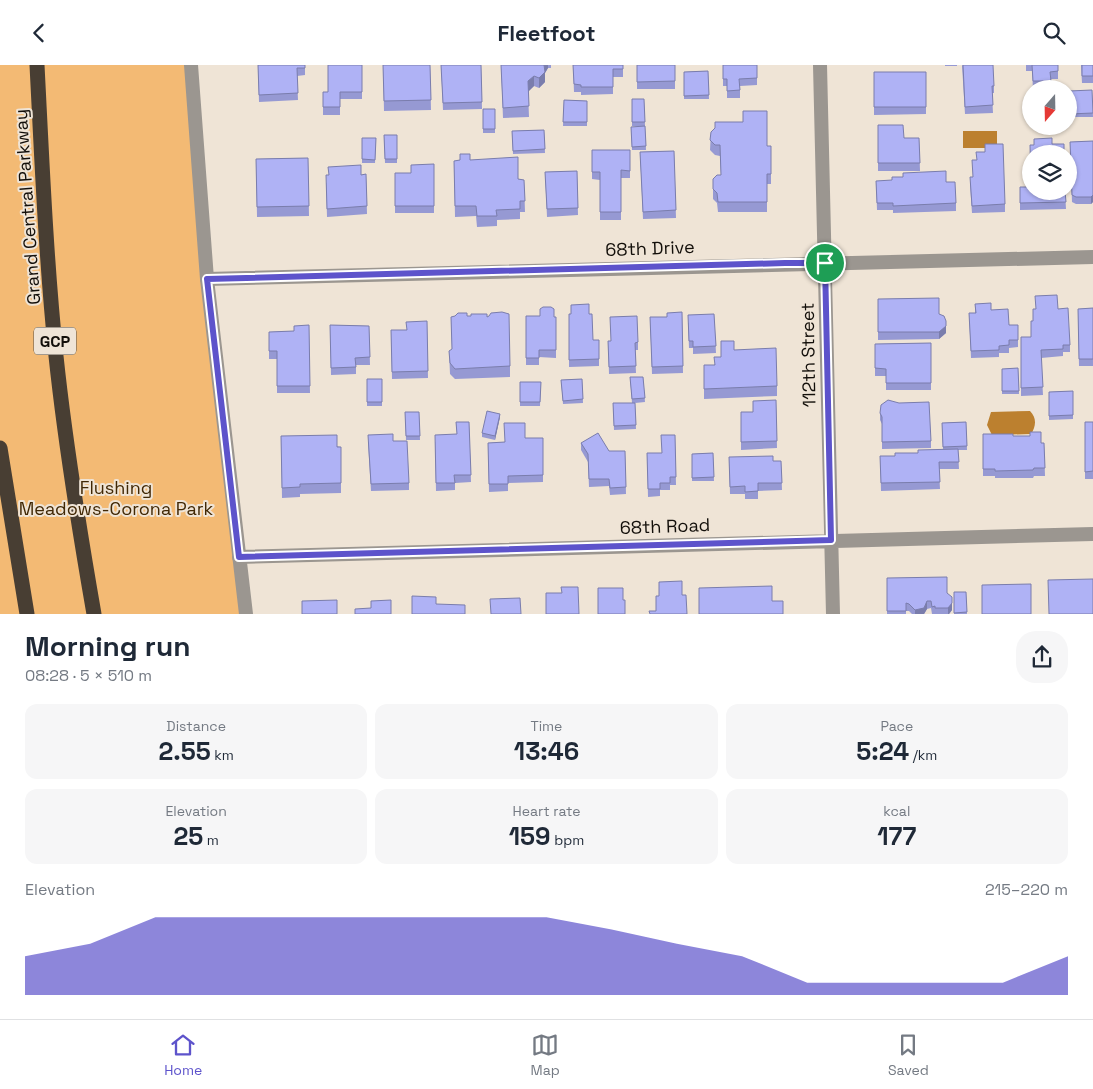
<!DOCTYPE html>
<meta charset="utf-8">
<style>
body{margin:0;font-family:"Space Grotesk",sans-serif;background:#f6f6f7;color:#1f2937;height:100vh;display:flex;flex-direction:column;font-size:19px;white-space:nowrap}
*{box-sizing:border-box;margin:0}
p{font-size:16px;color:#747a83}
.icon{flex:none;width:28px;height:28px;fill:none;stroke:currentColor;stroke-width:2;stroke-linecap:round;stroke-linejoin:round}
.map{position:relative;height:549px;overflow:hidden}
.panel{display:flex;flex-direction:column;background:#fff;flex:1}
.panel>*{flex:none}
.needle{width:32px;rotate:200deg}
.controls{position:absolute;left:1022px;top:15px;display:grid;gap:10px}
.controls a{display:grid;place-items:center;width:55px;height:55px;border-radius:50%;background:#fff;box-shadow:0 1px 4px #0004;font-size:25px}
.pin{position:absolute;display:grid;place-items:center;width:42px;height:42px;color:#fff;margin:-21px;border:2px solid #fff;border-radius:50%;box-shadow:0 1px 5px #0007}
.round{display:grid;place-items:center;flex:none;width:52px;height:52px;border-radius:20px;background:#f6f6f7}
.summary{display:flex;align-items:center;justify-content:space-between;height:85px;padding:0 25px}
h1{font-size:28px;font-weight:800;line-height:38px}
.figures{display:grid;grid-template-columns:repeat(3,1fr);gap:8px;height:85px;padding:5px 25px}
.figures div{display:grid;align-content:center;border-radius:12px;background:#f6f6f7;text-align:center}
.figures b{font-size:25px;font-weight:800}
.figures small{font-size:14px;font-weight:400}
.figures p{font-size:14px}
.chart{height:140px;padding:10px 25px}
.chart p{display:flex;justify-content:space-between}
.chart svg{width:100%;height:90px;margin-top:5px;fill:#5d53cb;opacity:.7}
header{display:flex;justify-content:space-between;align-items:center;height:65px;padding:0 25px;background:#fff;font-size:22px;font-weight:800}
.tab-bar{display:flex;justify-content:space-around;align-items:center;height:70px;border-top:1px solid #e0e1e3;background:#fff;font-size:14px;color:#747a83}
.tab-bar a{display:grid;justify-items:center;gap:2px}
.tab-bar .selected{color:#5d53cb}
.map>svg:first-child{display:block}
.green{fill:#f3ba74}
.water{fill:#bc802f}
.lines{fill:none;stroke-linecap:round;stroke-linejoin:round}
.minor{stroke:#9b9690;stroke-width:14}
.tertiary{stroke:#9b9690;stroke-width:14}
.motorway{stroke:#483e33;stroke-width:15}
.wall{fill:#9699d3}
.shaded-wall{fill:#7a7dac}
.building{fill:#afb2f5;stroke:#7a7dac}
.route-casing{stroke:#fff;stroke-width:10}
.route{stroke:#5d53cb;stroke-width:6}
.labels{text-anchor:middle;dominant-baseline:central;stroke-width:4;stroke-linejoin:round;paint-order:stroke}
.shield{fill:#efe4d6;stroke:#554f47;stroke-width:1}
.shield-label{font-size:16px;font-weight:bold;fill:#130f0a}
.street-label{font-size:18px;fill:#130f0a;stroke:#efe4d6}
.park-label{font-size:18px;fill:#412805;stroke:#efe4d6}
</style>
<header><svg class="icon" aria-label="back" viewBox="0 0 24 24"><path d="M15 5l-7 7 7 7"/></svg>Fleetfoot<svg class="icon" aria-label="search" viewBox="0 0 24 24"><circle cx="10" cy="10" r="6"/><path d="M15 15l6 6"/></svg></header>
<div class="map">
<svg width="1093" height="549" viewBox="0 0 1093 549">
<rect width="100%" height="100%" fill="#efe4d6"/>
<path class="green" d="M 0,0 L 191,0 L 246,549 L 0,549 Z"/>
<path class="water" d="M 963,66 L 997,66 L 997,83 L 963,83 Z
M 1030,346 C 1037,353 1036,361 1031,369 L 992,370 L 987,360 L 991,347 Z"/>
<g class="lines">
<path class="minor" d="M 820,0 L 833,549
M 207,214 L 1093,192
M 239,492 L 1093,469"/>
<path class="tertiary" d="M 191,0 L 207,214 L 246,549"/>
<path class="motorway" d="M 37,0 C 42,97 46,194 56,291 C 65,377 79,463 94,549
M 0,383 L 27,549"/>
</g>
<path class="wall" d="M 258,0 L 305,0 L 305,10 L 297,11 L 298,35 L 259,37 Z
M 362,0 L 362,34 L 340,34 L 340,50 L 323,50 L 323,27 L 328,27 Z
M 383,0 L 430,0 L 431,45 L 384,46 Z
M 441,0 L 481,0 L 482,44 L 443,45 Z
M 501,0 L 551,0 L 551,3 L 548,3 L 545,8 L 545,17 L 539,23 L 534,21 L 528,26 L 529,52 L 503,53 Z
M 573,0 L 623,0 L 623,12 L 613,12 L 613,29 L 581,30 L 581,27 L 574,27 Z
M 637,0 L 675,0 L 675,24 L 637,24 Z
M 723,0 L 757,0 L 757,20 L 740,21 L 740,33 L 727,33 L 727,21 L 723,21 Z
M 945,0 L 957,0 L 957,1 L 945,1 Z
M 962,0 L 994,21 L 994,28 L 992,28 L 993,48 L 965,49 Z
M 1026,0 L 1058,0 L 1058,14 L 1051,14 L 1051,23 L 1033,24 L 1032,6 L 1026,6 Z
M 1081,0 L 1093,0 L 1093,18 L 1082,18 Z
M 708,6 L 709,34 L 684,34 L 684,7 Z
M 874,7 L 926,7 L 926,49 L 874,50 Z
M 1092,25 L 1093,52 L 1069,52 L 1069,43 Z
M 632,34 L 644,34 L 645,61 L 632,61 Z
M 564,35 L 587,36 L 587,61 L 563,61 Z
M 483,44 L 495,44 L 495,68 L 483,68 Z
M 878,60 L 904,73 L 919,73 L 920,106 L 878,106 Z
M 645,61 L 646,85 L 632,85 L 631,62 Z
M 544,65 L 545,88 L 513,89 L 512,66 Z
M 711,67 L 767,81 L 771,81 L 771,119 L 767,119 L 767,147 L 718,147 L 717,138 L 713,134 L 713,114 L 721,110 L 720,91 L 715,90 L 710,85 Z
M 384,70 L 397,70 L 397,98 L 385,98 Z
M 362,73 L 376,73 L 375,98 L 362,98 Z
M 1093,76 L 1093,137 L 1091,139 L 1076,139 L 1072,137 L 1070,77 Z
M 592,85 L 630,85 L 630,113 L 621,113 L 621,155 L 600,155 L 600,115 L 592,114 Z
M 674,86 L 676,153 L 643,154 L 640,87 Z
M 308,93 L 309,151 L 257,152 L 256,94 Z
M 470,95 L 518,114 L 524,115 L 525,147 L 520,147 L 520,154 L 497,155 L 497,161 L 477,162 L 476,151 L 455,152 L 454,96 Z
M 434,99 L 434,148 L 395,148 L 395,108 L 411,108 Z
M 577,106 L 578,150 L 547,152 L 545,107 Z
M 366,109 L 367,149 L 327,152 L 326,118 L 361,110 Z
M 972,112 L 1005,139 L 1005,147 L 972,148 L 970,119 Z
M 876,116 L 946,117 L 956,138 L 956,146 L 893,148 L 893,145 L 877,145 Z
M 1020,122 L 1031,122 L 1065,126 L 1066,144 L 1020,145 Z
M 878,234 L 939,249 L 946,263 L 946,268 L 939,274 L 878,275 Z
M 975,239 L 991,245 L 1009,260 L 1018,275 L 1018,282 L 1009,283 L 1009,288 L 999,288 L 999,292 L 971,293 L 969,248 L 975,248 Z
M 1093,243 L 1093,301 L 1079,301 L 1078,244 Z
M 1058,244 L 1070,280 L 1070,287 L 1063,287 L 1063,291 L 1041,293 L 1043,330 L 1021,331 L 1021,272 L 1031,272 L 1033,256 Z
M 682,247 L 683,308 L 652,309 L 650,252 L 667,252 Z
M 569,249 L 593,275 L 599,275 L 599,301 L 569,302 Z
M 714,249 L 716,288 L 693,289 L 693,283 L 689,283 L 688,258 Z
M 526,251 L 556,252 L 556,293 L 539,292 L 539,300 L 526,300 Z
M 451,252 L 487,252 L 510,301 L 510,312 L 455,314 L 450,309 L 449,286 L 452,285 Z
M 427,256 L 428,313 L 392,314 L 391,265 L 406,265 Z
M 309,260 L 310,328 L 277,328 L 277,294 L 269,294 L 269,267 L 294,266 Z
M 330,260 L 369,261 L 370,300 L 356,300 L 356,309 L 331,310 Z
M 608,276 L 638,277 L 638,285 L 635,285 L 636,308 L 609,309 Z
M 721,276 L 734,285 L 777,321 L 777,331 L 704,334 L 704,300 L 714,300 L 721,292 Z
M 931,278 L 931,325 L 886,325 L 886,311 L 875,311 L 875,279 Z
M 1018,303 L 1019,329 L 1002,329 L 1002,304 Z
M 630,312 L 643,312 L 645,337 L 635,338 L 636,364 L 614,365 L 613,338 L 632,338 Z
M 367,314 L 382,314 L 382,341 L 367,341 Z
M 582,314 L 583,338 L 563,339 L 561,315 Z
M 520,317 L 541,317 L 540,341 L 520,341 Z
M 1073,326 L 1073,354 L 1049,355 L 1049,327 Z
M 776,335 L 777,383 L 741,385 L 741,347 L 753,347 Z
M 405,347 L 419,347 L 420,375 L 406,375 Z
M 880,348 L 931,376 L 931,383 L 882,384 L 882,359 L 880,355 Z
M 500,352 L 495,375 L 482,372 L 482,368 Z
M 456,357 L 469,357 L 471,417 L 455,418 L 455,425 L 436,426 L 435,377 L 457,369 Z
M 966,357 L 967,385 L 958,385 L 959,404 L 939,404 L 940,424 L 881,426 L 880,391 L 895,391 L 943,385 L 942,358 Z
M 1085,357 L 1093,357 L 1093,414 L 1085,414 Z
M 983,369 L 1013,371 L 1041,378 L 1044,378 L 1045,411 L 1034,411 L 1033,413 L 995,413 L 995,411 L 983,411 Z
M 675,370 L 676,420 L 670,420 L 670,425 L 660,425 L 660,431 L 648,432 L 647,388 L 662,388 Z
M 281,371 L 341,382 L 341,428 L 300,429 L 300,432 L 282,433 Z
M 525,373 L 543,373 L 543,417 L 508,418 L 508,426 L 489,427 L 488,378 L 504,377 Z
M 393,376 L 409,418 L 409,425 L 371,426 L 368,377 Z
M 581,378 L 609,386 L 625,386 L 626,429 L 610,430 L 609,421 L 589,422 L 588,397 L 581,385 Z
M 713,388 L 714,416 L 692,416 L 692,389 Z
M 729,392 L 773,396 L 781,396 L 782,425 L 758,426 L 758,434 L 745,434 L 745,429 L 730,429 Z
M 887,513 L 947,528 L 952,545 L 949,549 L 932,549 L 931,543 L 927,544 L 924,549 L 912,549 L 909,546 L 906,546 L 906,549 L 887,549 Z
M 954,527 L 966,527 L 967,549 L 954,549 Z"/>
<path class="shaded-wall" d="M 544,0 L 548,0 L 548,3 L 545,8 L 545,17 L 539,23 L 539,13 Z
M 534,11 L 534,21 L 528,27 L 528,16 Z
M 1093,130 L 1093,137 L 1091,139 L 1091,132 Z
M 946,256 L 946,268 L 939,274 L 939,267 Z
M 500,349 L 500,352 L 495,375 L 495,371 Z
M 927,536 L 927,544 L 924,549 L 915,549 L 915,545 Z
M 952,538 L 952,545 L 949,549 L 948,549 L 948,543 Z"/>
<path class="building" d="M 258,0 L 305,0 L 305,3 L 297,3 L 298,28 L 259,30 Z
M 328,0 L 362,0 L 362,27 L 340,27 L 340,42 L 323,42 L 323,27 L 328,27 Z
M 383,0 L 430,0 L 431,35 L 384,36 Z
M 441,0 L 481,0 L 482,37 L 443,38 Z
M 501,0 L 544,0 L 545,7 L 539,13 L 534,11 L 528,16 L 529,41 L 503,43 Z
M 573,0 L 623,0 L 623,4 L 613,4 L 613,22 L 581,22 L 581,20 L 574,19 Z
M 637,0 L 675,0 L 675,16 L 637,17 Z
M 723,0 L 757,0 L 757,13 L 739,14 L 740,25 L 727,26 L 727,14 L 723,14 Z
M 963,0 L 993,0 L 994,21 L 992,21 L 993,40 L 965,42 Z
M 1032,0 L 1058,0 L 1058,6 L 1050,7 L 1051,16 L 1033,16 Z
M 1082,0 L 1093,0 L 1093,11 L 1082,11 Z
M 708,6 L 709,30 L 684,31 L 684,7 Z
M 874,7 L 926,7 L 926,42 L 874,42 Z
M 1092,25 L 1093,48 L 1069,49 L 1069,26 Z
M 632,34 L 644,34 L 645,57 L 632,57 Z
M 564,35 L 587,36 L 587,57 L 563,57 Z
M 483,44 L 495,44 L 495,64 L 483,64 Z
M 743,46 L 767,46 L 767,81 L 771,81 L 771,109 L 767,109 L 767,137 L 718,137 L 717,128 L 713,124 L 713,114 L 717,110 L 721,110 L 720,80 L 715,80 L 710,75 L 711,67 L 715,63 L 715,57 L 743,57 Z
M 878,60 L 903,60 L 904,73 L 919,73 L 920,98 L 878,98 Z
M 645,61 L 646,81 L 632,82 L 631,62 Z
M 544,65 L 545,84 L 513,86 L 512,66 Z
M 384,70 L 397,70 L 397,94 L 385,94 Z
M 362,73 L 376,73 L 375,95 L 362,94 Z
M 1052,73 L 1052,79 L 1064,79 L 1064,89 L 1031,89 L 1031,126 L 1065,126 L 1066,137 L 1020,138 L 1020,122 L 1031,122 L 1030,80 L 1034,80 L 1034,74 Z
M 1093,76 L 1093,130 L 1091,132 L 1076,132 L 1072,130 L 1070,77 Z
M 985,79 L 1003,79 L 1005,139 L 972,141 L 970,112 L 973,112 L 972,95 L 977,95 L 976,87 L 985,87 Z
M 592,85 L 630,85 L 630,106 L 621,105 L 621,147 L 600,147 L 600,107 L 592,107 Z
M 674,86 L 676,145 L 643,147 L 640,87 Z
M 460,89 L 470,89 L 470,95 L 518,92 L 518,114 L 524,115 L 525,136 L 520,136 L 520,144 L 496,145 L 497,151 L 477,151 L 476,141 L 455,141 L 454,96 L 460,95 Z
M 308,93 L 309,141 L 257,142 L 256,94 Z
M 434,99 L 434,141 L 395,141 L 395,108 L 411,108 L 411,100 Z
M 361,100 L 361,110 L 366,109 L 367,141 L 327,144 L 326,110 L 329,110 L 328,102 Z
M 577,106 L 578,143 L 547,144 L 545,107 Z
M 946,106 L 946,117 L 955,117 L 956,138 L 893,141 L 893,138 L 877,138 L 876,116 L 892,115 L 892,112 L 903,112 L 903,108 Z
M 1057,230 L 1058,244 L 1068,243 L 1070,280 L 1063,280 L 1063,284 L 1041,285 L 1043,322 L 1021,323 L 1021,272 L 1031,272 L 1031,256 L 1033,256 L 1033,244 L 1036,244 L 1035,231 Z
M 939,233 L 939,249 L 944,251 L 946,256 L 946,261 L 939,267 L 878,267 L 878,234 Z
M 991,238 L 991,245 L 1008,244 L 1009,260 L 1018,260 L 1018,275 L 1009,275 L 1009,280 L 999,281 L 999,285 L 971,286 L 969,248 L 976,248 L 975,239 Z
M 589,239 L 589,249 L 592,249 L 593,275 L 599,275 L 599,294 L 569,295 L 569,249 L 571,249 L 571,240 Z
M 543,242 L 551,242 L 554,244 L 554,252 L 556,252 L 556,285 L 539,285 L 539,293 L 526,293 L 526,251 L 540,251 L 540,244 Z
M 1093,243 L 1093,294 L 1079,294 L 1078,244 Z
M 502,247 L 509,249 L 510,301 L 455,304 L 450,298 L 449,286 L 452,284 L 451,252 L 455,251 L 458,248 L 467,248 L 467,251 L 471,251 L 471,249 L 487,249 L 487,252 L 489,251 L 491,248 Z
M 682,247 L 683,301 L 652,302 L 650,252 L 667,252 L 667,248 Z
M 714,249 L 716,281 L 693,282 L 693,276 L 689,276 L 688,250 Z
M 637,251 L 638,277 L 635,278 L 636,301 L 609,302 L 608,276 L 611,276 L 610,252 Z
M 427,256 L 428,306 L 392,307 L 391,265 L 407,265 L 406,257 Z
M 309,260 L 310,321 L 277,321 L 277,286 L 269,286 L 269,267 L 294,266 L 294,261 Z
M 330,260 L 369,261 L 370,292 L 355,293 L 356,302 L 331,303 Z
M 721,276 L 734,276 L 734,285 L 776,283 L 777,321 L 704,324 L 704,300 L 715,300 L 714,292 L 721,292 Z
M 931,278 L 931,318 L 886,318 L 886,304 L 875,303 L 875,279 Z
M 1018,303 L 1019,326 L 1002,326 L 1002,304 Z
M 630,312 L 643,312 L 645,333 L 632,334 Z
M 367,314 L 382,314 L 382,337 L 367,337 Z
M 582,314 L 583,334 L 563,336 L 561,315 Z
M 520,317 L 541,317 L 540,337 L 520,337 Z
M 1073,326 L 1073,350 L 1049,351 L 1049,327 Z
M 776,335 L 777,376 L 741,377 L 741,347 L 753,347 L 753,336 Z
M 888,335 L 899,338 L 929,337 L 931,376 L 882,377 L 882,352 L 880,348 L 881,340 Z
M 613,338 L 635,338 L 636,360 L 614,361 Z
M 487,346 L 500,349 L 495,371 L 482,368 Z
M 405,347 L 419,347 L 420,371 L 406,371 Z
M 456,357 L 469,357 L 471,410 L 454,410 L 455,418 L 436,418 L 435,370 L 457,369 Z
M 966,357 L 967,381 L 943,382 L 942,358 Z
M 1085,357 L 1093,357 L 1093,406 L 1085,407 Z
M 504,358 L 525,358 L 525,373 L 543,373 L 543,410 L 508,411 L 508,419 L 489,419 L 488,378 L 505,377 Z
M 1030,367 L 1041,367 L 1041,378 L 1044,378 L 1045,403 L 1034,403 L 1033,405 L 995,406 L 995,404 L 983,404 L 983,369 L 1013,369 L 1013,371 L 1030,371 Z
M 598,368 L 609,386 L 625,386 L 626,422 L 610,423 L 609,414 L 589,414 L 588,389 L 581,378 Z
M 393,369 L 393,376 L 407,376 L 409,418 L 371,419 L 368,370 Z
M 337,370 L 337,382 L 341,382 L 341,418 L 300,419 L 300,422 L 282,423 L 281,371 Z
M 661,370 L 675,370 L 676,412 L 670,412 L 670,418 L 660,418 L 660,424 L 648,424 L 647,388 L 662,388 Z
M 958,384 L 959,397 L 939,397 L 940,417 L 881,418 L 880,391 L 895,391 L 895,388 L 918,388 L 918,385 Z
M 713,388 L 714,412 L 692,413 L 692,389 Z
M 773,391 L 773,396 L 781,396 L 782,418 L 758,418 L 758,426 L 745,427 L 745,421 L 730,422 L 729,392 Z
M 947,512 L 947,528 L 952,532 L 952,538 L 948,543 L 935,543 L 935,541 L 932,542 L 931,536 L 927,536 L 924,543 L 915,545 L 909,539 L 906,538 L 906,546 L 887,546 L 887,513 Z
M 1093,514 L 1093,549 L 1049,549 L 1048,515 Z
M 682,516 L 682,530 L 686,530 L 687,549 L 650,549 L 649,546 L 656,546 L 656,531 L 659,531 L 659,517 Z
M 1031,519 L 1031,549 L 982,549 L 982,520 Z
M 772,521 L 772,536 L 783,536 L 783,549 L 699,549 L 699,523 Z
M 561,522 L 578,522 L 579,549 L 546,549 L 546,528 L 562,528 Z
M 598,523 L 623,523 L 623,535 L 625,535 L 625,549 L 598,549 Z
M 954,527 L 966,527 L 967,547 L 954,548 Z
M 412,531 L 436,532 L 436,539 L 465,540 L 465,549 L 412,549 Z
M 520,533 L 521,549 L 491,549 L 490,534 Z
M 337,535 L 337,549 L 302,549 L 302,536 Z
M 391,535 L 391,549 L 355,549 L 355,544 L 371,543 L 371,536 Z"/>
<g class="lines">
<g class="route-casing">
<path id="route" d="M 785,198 L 825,198 L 831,475 L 239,492 L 207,214 Z"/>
</g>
<use href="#route" class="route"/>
</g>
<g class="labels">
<rect class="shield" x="34" y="262.5" width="42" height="27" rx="4"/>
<g class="shield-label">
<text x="55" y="276">GCP</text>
</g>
<g class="street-label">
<text transform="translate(27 142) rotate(-94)">Grand Central Parkway</text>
<text transform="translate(650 183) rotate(-2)">68th Drive</text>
<text transform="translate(808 290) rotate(-91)">112th Street</text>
<text transform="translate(665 461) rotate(-2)">68th Road</text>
</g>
<g class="park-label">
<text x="116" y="422">Flushing<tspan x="116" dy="21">Meadows-Corona Park</tspan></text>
</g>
</g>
</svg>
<div class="controls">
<a><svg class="needle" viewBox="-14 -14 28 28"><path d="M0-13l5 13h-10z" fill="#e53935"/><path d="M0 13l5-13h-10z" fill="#747a83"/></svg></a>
<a><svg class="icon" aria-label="layers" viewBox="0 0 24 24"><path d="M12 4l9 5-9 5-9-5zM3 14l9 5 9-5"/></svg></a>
</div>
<div class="pin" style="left:825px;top:198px;background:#1e9e55"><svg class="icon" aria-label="arrive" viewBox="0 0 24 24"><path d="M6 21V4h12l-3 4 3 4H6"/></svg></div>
</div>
<section class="panel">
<div class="summary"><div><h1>Morning run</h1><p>08:28 · 5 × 510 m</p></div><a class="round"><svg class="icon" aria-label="share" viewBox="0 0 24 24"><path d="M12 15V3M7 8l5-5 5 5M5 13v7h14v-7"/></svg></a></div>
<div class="figures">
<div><p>Distance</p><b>2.55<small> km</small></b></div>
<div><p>Time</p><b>13:46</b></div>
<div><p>Pace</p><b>5:24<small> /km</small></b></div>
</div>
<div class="figures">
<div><p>Elevation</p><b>25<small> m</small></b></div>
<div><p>Heart rate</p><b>159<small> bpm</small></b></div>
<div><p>kcal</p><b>177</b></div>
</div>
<div class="chart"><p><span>Elevation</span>215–220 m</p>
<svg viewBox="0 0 160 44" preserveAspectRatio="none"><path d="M0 44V25L10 19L20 6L30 6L40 6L50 6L60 6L70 6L80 6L90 12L100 19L110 25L120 38L130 38L140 38L150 38L160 25V44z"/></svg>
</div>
</section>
<nav class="tab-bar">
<a class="selected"><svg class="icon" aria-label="home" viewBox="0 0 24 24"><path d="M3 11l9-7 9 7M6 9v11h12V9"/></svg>Home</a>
<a><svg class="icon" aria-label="map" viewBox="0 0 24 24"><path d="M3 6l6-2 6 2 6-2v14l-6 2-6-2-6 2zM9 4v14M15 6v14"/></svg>Map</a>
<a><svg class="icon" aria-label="saved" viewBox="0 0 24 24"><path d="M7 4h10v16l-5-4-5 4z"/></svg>Saved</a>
</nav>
